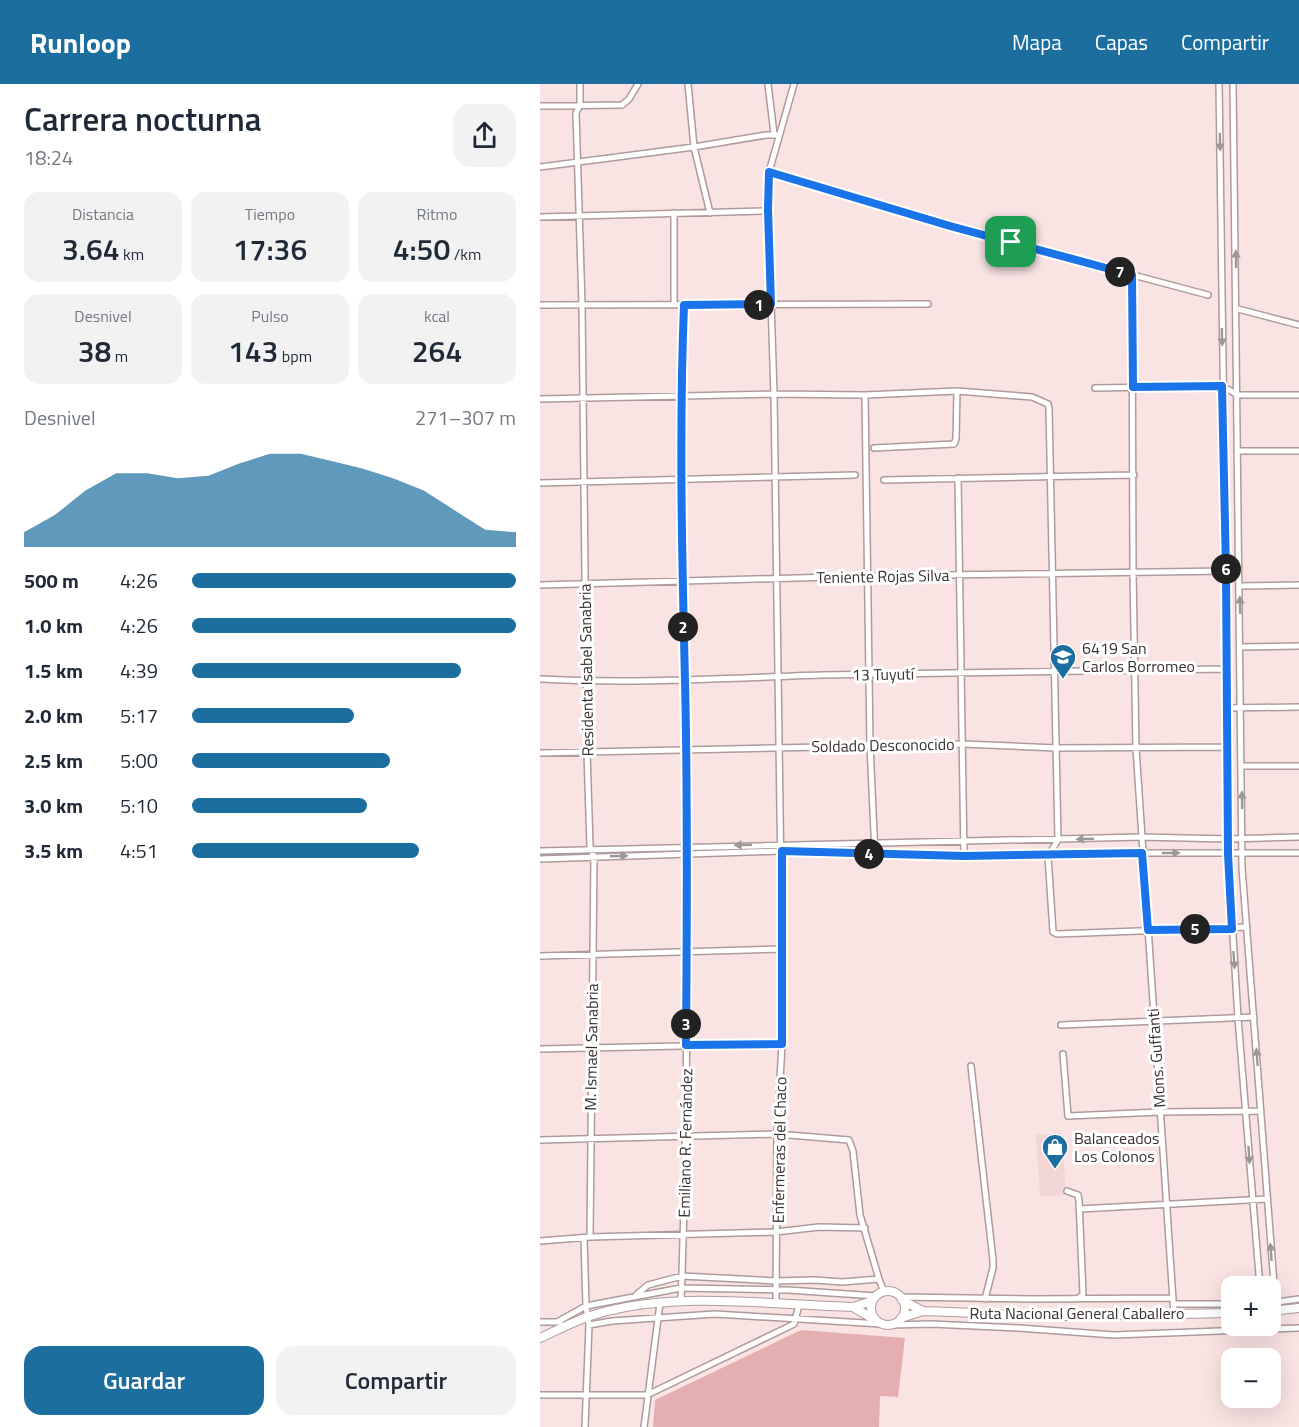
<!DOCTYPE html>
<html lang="es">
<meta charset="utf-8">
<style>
body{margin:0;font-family:"Titillium Web",sans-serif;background:#f2f2f3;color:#1f2937;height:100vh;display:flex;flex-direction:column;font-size:22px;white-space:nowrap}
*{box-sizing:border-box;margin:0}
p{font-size:20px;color:#747a83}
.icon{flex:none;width:33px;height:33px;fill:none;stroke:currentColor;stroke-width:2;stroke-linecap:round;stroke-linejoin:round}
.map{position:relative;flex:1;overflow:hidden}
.drawer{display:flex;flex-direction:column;background:#fff;width:540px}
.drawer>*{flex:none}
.buttons{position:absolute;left:681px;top:1192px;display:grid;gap:12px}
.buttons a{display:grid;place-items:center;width:60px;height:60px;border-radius:12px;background:#fff;box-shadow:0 6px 24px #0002;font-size:30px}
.pin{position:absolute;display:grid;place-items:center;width:51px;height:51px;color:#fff;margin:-26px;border-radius:12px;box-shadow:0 3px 9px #0006}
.km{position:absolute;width:30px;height:30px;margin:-15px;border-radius:50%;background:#222;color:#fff;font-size:16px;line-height:30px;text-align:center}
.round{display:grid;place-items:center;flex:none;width:63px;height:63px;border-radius:18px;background:#f2f2f3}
.overview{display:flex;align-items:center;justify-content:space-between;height:102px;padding:0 24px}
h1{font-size:33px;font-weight:600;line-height:45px}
.stats{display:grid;grid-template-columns:repeat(3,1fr);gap:9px;height:102px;padding:6px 24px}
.stats div{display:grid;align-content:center;border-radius:15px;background:#f2f2f3;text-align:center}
.stats b{font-size:30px;font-weight:600}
.stats small{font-size:16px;font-weight:400}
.stats p{font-size:16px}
.chart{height:168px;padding:12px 24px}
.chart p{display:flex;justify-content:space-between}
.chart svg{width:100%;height:108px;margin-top:6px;fill:#1c6e9f;opacity:.7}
.button{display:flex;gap:12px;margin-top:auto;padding:12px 24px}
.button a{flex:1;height:69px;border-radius:18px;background:#1c6e9f;color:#fff;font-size:24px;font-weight:600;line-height:69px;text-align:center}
.button a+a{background:#f2f2f3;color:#1f2937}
ul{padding:0 24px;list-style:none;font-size:20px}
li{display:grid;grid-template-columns:96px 72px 1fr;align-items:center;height:45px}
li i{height:15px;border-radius:8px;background:#1c6e9f}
header{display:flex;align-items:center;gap:36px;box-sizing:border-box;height:84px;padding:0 30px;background:#1c6e9f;color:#fff}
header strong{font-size:28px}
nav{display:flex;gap:33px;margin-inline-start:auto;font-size:21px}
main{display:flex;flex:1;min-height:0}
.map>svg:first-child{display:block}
.built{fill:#f2d5d5}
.green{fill:#e5afb1}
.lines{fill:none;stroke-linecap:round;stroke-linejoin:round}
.minor-casing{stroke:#af9b9b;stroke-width:8}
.highway-casing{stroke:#af9b9b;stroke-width:10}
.minor{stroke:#fff;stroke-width:5}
.highway{stroke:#fff;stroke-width:8}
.oneway{fill:#9c9898}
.route-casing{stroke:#fff;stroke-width:12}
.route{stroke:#1a73e8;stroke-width:8}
.labels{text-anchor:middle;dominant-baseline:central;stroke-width:6;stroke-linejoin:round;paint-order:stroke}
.street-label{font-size:16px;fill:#3a3232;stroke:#fff}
.poi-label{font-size:16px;fill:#3a3232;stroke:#fff;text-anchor:start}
</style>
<header>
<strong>Runloop</strong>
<nav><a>Mapa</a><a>Capas</a><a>Compartir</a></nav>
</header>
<main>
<section class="drawer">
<div class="overview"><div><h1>Carrera nocturna</h1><p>18:24</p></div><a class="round"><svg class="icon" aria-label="share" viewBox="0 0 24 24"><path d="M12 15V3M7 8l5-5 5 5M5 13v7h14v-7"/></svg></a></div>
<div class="stats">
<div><p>Distancia</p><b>3.64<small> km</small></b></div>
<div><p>Tiempo</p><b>17:36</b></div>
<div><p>Ritmo</p><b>4:50<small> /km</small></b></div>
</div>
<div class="stats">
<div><p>Desnivel</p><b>38<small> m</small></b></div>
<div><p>Pulso</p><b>143<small> bpm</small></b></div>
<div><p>kcal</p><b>264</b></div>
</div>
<div class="chart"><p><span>Desnivel</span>271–307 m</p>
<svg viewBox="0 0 160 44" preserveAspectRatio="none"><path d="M0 44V38L10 31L20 21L30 14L40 14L50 16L60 15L70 10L80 6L90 6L100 9L110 12L120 16L130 21L140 29L150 37L160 38V44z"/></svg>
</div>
<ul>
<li><b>500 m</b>4:26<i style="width:100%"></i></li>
<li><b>1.0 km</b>4:26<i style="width:100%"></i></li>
<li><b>1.5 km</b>4:39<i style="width:83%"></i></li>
<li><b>2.0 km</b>5:17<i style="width:50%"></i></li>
<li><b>2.5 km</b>5:00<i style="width:61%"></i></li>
<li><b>3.0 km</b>5:10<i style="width:54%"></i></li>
<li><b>3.5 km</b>4:51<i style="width:70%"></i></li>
</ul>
<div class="button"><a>Guardar</a><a>Compartir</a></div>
</section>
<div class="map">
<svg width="759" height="1343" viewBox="0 0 759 1343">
<rect width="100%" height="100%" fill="#f9e3e3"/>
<path class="built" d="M 522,1049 L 526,1111 L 500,1112 L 496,1051 Z"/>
<path class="green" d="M 261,1246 L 365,1254 L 358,1313 L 340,1312 L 339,1343 L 113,1343 L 115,1316 Z"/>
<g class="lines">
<g class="minor-casing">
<path id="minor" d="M 40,0 L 40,21 L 36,29 L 42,221 L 47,668 L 50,762 L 54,773 L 50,1153
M 148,0 L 154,63 L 170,129
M 228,0 L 234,50
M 254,0 L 229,88 L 228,125 L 234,310 L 325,311 L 417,307 L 492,313 L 508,320 L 509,324 L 518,756 L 508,772 L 513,848 L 517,850 L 707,843
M 679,0 L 686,487 L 688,770 L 698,934 L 720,1203
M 693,0 L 702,784 L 736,1226
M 0,22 L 82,21 L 89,15 L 98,0
M 0,83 L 154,63 L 226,51 L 238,51
M 229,88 L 410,142 L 668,211
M 134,129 L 134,221
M 0,133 L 228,127
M 592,191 L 593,488 L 596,664 L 634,1231
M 0,221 L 388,220
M 698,225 L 759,241
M 555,304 L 682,302 L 698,311 L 759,311
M 325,311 L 330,661 L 335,770
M 0,315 L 234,310 L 242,865 L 242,960 L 237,1050 L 236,1220
M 334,364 L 414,360 L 416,355 L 417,307
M 698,367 L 759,367
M 418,394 L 424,772
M 344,396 L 594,391
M 0,399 L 315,391
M 0,501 L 328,492 L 686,487
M 699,502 L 759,501
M 700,563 L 759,562
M 0,595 C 94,600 188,594 281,591 C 416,588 551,586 686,585
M 686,624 L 759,623
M 0,669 L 423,660 L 516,664 L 687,663
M 701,682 L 759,682
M 0,767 L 601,753 L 688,755 L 759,753
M 0,775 L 241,767 L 351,771 L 497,772 L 602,769 L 759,769
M 0,872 L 242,865
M 521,941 L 714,933
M 0,965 L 242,960
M 523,970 L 528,1032 L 620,1028 L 721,1027
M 431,982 L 453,1176 L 453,1184 L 445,1215
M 0,1056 L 237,1050 L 309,1056 L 313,1067 L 320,1131 L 339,1195 L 344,1208
M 527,1107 L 538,1111 L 539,1117 L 543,1210 L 539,1214
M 539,1125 L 727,1115
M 44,1154 L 46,1222 L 49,1241 L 45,1343
M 0,1157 L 50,1153 L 236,1148 L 279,1143 L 325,1144
M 96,1211 L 108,1201 L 142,1192 L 236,1197 L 275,1196 L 302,1198 L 339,1195
M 360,1213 L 493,1215 L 633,1214
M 141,1217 C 148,1032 148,847 146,661 C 144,514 138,368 144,221
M 730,1219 L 759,1215
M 634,1220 L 692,1220
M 0,1238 L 20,1238
M 17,1238 L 46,1222 L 141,1204 L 248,1206 L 336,1212
M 49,1241 L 72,1237 L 175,1230 L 341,1240
M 350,1241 L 391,1240 L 479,1244 L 574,1251 L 759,1244
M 0,1311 L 107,1311 L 254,1240 L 259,1221
M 104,1343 L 120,1219"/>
</g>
<g class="highway-casing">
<path id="highway" d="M331 1224a17 17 0 1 1 34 0a17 17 0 1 1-34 0Z
M 362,1216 L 383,1227
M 313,1223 L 335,1236
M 730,1227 L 759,1224
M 361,1234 L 383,1227 L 523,1232 L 692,1229
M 0,1254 C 15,1247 31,1239 47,1233 C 128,1205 228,1221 313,1223 L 332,1217"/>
</g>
<use href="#minor" class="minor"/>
<use href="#highway" class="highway"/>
</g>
<defs><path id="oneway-solid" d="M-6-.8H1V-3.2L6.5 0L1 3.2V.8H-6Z" transform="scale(1.5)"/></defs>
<g class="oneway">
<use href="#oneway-solid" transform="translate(680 58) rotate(89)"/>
<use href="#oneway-solid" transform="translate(696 175) rotate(-91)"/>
<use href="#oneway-solid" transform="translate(682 253) rotate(89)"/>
<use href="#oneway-solid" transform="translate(700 521) rotate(-91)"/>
<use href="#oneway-solid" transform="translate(702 716) rotate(-91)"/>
<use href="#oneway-solid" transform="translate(545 755) rotate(178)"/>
<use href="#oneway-solid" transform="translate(203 761) rotate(178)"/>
<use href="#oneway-solid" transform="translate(631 769)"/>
<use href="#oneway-solid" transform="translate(79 772) rotate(-2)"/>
<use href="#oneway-solid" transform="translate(694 876) rotate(86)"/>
<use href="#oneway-solid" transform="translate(717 973) rotate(-94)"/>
<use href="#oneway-solid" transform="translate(709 1071) rotate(86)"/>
<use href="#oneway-solid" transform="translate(731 1168) rotate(-94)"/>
</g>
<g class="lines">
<g class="route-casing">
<path id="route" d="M 229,88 L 410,142 L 592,191 L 593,303 L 682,302 L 686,487 L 688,770 L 692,845 L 608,846 L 602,769 L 424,772 L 242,767 L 242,960 L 146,961 C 147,840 148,718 145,597 C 142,472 139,346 144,221 L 231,220 L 228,125 Z"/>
</g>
<use href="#route" class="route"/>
</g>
<defs>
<g id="school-pin" transform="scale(1.35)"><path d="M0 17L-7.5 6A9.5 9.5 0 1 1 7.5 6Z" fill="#1c6e9f" stroke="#fff"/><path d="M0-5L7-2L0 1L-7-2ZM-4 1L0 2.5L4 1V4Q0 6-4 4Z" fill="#fff"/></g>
<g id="shop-pin" transform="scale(1.35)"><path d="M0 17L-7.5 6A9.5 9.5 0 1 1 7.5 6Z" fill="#1c6e9f" stroke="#fff"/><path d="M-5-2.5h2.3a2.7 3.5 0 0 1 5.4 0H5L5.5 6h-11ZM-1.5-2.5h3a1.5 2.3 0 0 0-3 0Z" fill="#fff"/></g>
</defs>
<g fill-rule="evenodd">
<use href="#school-pin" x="523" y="573"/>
<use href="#shop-pin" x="515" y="1063"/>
</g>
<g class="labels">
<g class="street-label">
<text transform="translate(343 492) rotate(-1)">Teniente Rojas Silva</text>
<text transform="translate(46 586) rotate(-91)">Residenta Isabel Sanabria</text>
<text transform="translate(343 590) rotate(-1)">13 Tuyutí</text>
<text transform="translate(343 661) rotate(-1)">Soldado Desconocido</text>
<text transform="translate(51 963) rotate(-89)">M. Ismael Sanabria</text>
<text transform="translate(616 974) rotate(-94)">Mons. Guffanti</text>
<text transform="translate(145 1059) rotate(-89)">Emiliano R. Fernández</text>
<text transform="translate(239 1066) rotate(-89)">Enfermeras del Chaco</text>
<text x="537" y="1229">Ruta Nacional General Caballero</text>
</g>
<g class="poi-label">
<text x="542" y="564">6419 San<tspan x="542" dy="18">Carlos Borromeo</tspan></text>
<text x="534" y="1054">Balanceados<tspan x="534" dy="18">Los Colonos</tspan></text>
</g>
</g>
</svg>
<div class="buttons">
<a>+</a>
<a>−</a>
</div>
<div class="pin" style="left:471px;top:158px;background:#1e9e55"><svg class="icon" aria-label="arrive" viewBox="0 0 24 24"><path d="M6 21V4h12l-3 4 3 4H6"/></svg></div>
<b class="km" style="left:219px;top:221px">1</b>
<b class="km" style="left:143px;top:543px">2</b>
<b class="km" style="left:146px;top:940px">3</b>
<b class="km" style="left:329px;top:770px">4</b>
<b class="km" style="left:655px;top:845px">5</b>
<b class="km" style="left:686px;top:485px">6</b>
<b class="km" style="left:580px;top:188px">7</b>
</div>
</main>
